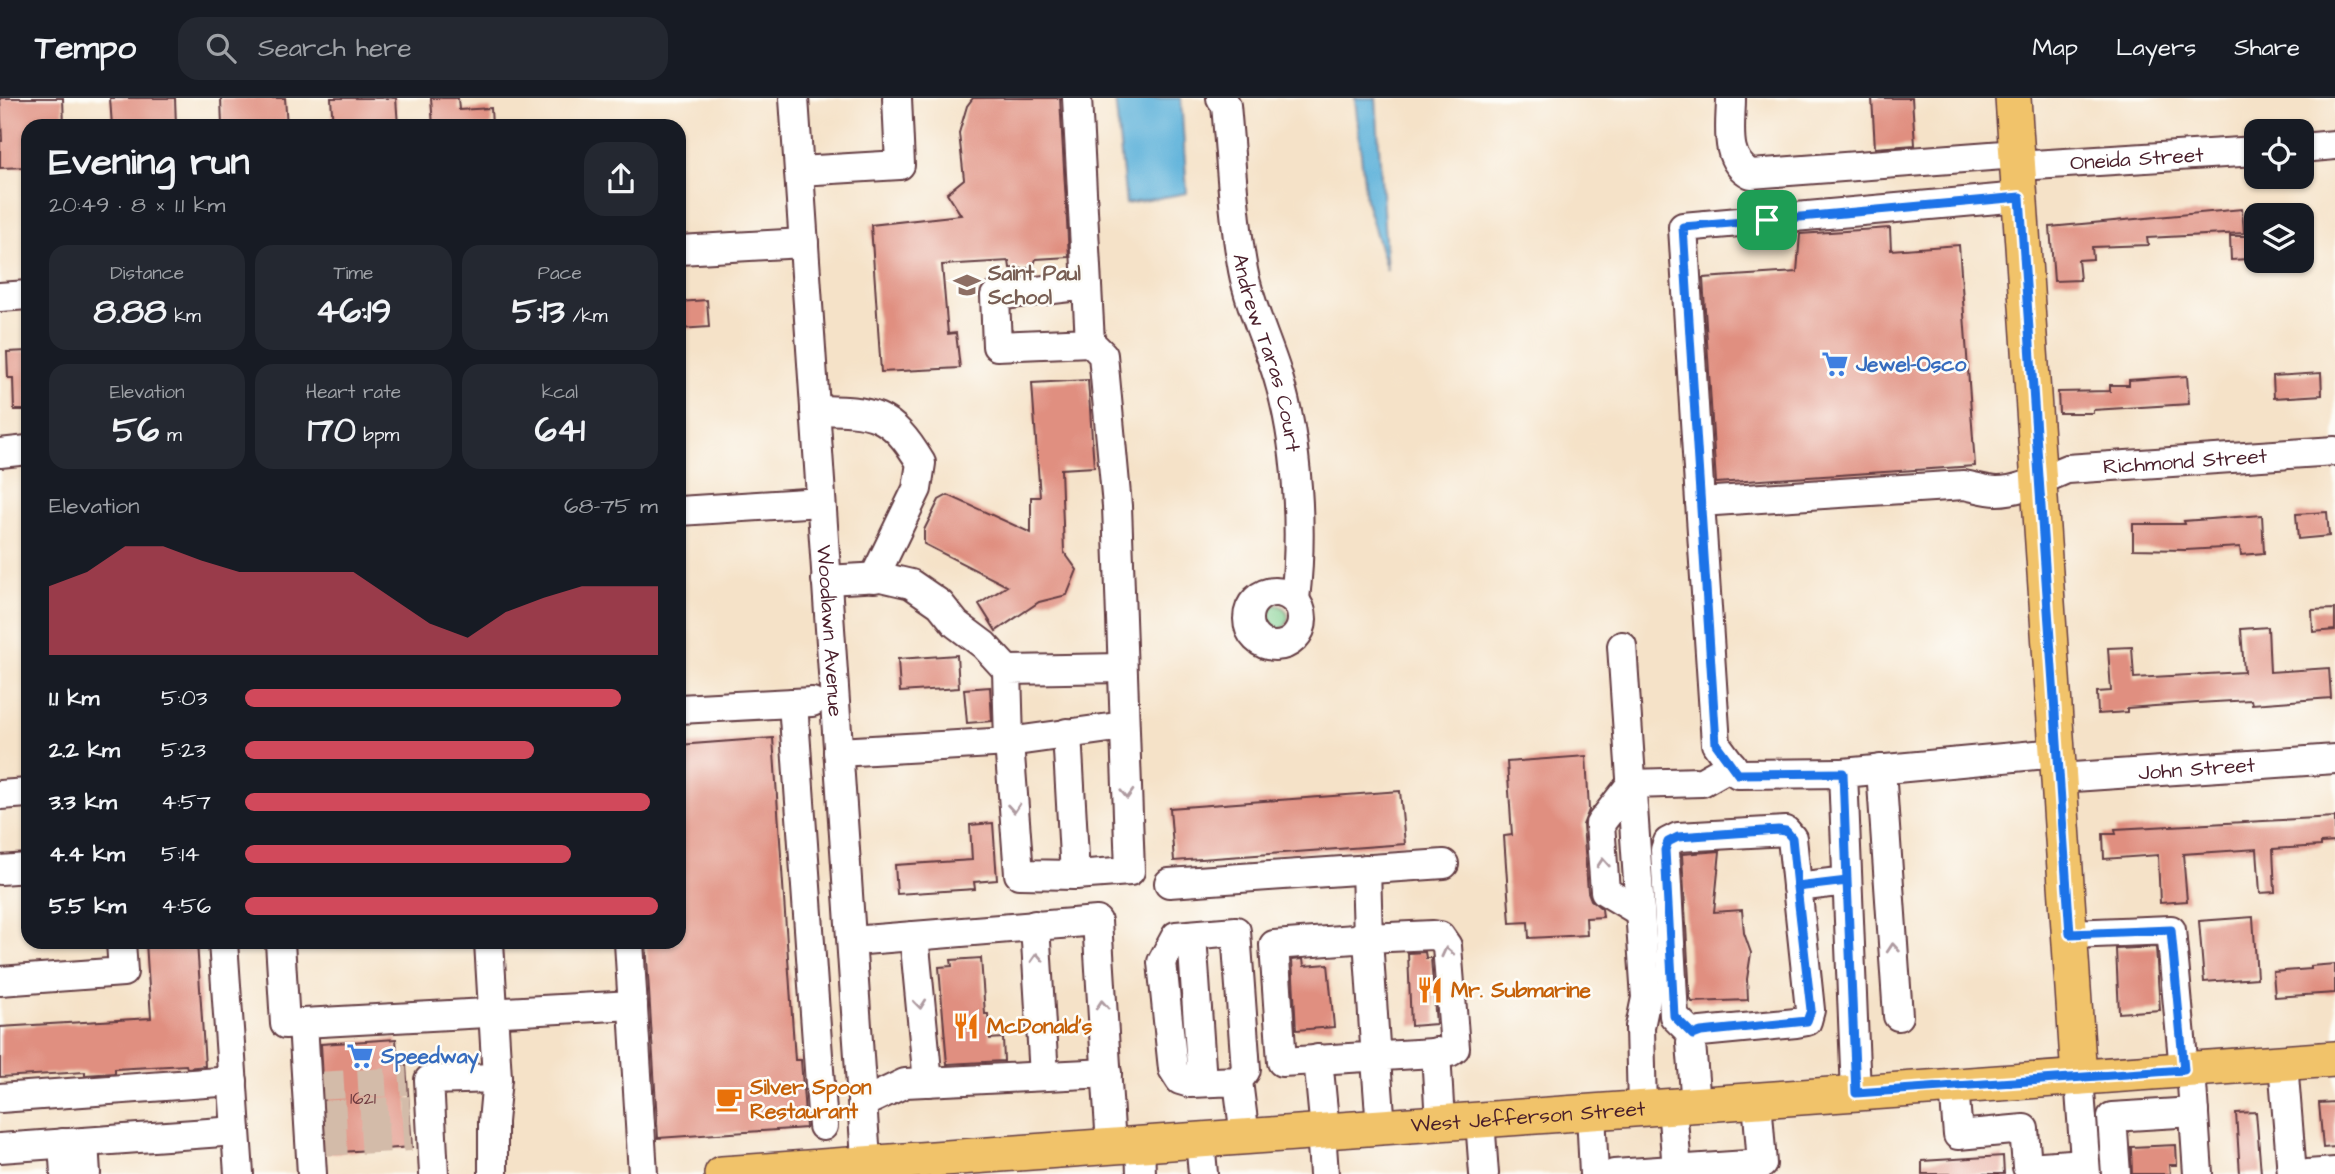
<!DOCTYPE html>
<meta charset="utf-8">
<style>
body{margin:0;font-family:"Architects Daughter",sans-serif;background:#242831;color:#f1f3f6;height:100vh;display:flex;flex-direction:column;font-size:26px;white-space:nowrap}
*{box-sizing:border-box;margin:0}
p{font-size:23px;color:#9ea1a6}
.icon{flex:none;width:38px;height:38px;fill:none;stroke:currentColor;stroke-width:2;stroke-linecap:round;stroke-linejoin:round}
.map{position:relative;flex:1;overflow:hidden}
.panel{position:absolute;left:21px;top:21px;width:665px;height:830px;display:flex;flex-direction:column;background:#171b24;border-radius:21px;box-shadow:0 2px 5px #0004}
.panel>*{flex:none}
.buttons{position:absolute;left:2244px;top:21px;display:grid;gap:14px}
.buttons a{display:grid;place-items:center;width:70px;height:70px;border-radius:14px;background:#171b24;box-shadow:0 2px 5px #0004;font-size:35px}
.pin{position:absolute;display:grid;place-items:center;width:60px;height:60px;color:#fff;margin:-30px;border-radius:14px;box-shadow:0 4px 10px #0006}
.round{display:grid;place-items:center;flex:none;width:74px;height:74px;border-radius:21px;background:#242831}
.overview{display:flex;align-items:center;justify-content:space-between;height:119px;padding:0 28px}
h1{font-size:38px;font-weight:800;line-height:52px}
.figures{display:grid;grid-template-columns:repeat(3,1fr);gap:10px;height:119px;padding:7px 28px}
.figures div{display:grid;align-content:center;border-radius:18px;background:#242831;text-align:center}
.figures b{font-size:35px;font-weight:800}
.figures small{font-size:19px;font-weight:400}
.figures p{font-size:19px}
.chart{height:196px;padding:14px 28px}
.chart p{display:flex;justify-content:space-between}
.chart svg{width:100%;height:126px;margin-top:7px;fill:#d1495b;opacity:.7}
ul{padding:0 28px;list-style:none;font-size:23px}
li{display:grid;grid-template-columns:112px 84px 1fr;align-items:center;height:52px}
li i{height:18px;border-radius:9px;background:#d1495b}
header{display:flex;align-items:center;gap:42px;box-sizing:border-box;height:98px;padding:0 35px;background:#171b24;border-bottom:2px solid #363941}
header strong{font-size:33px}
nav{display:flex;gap:38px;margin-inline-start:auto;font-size:24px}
.search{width:490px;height:63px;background:#242831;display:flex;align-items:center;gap:18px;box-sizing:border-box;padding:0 24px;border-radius:21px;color:#9ea1a6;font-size:26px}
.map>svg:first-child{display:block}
.green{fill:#7ecf90;stroke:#64775e;stroke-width:2}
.water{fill:#5eb2da;stroke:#546882;stroke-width:2}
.building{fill:#e08f80}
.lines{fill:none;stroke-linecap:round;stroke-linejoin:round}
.minor-tunnel{stroke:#d3bba9;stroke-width:28;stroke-dasharray:28 14;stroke-linecap:butt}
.minor-casing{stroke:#643c43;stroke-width:32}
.major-casing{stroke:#643c43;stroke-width:38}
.minor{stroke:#fff;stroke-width:28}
.major{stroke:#f1c36a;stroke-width:35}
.oneway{stroke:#ae9aa0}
.route-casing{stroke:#fff;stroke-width:14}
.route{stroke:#1a73e8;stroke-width:9}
.labels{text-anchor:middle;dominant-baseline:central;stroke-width:5;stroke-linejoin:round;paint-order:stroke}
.number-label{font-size:18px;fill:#703b40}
.street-label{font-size:21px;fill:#4a1f2b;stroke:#fdfcf7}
.education-label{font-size:21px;font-weight:bold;fill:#785e54;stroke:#fdfcf7;text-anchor:start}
.shop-label{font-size:21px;font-weight:bold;fill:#366cbe;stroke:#fdfcf7;text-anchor:start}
.food-label{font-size:21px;font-weight:bold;fill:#c56008;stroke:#fdfcf7;text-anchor:start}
</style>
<header>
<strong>Tempo</strong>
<div class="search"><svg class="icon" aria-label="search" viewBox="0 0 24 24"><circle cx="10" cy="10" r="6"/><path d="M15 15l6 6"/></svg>Search here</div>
<nav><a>Map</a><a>Layers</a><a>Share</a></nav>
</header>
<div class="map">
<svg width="2335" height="1076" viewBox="0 0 2335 1076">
<rect width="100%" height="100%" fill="#fdfcf7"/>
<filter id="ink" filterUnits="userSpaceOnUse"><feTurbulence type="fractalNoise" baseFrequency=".0143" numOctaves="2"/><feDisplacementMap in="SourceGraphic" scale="14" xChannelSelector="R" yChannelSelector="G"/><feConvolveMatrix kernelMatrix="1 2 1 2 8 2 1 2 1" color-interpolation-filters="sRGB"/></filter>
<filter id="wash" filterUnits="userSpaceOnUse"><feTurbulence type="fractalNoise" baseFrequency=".00686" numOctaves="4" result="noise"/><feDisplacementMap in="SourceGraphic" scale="28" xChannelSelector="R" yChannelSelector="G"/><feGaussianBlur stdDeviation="1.57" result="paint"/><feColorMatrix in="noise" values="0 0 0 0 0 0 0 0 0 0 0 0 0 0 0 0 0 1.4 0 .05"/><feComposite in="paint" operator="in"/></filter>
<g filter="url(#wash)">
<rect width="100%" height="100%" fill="#f5e2c8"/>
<path class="green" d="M1262 520a13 13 0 1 1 26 0a13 13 0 1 1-26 0Z"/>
<path class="water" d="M 1115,0 L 1181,0 L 1187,95 L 1126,106 Z
M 1355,0 L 1376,0 L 1387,173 L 1366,103 Z"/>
<g id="blocks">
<path class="building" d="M 0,0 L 63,0 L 64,28 L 28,28 L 28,69 L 0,70 L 0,43 L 2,43 Z
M 110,0 L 175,0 L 176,28 L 112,28 Z
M 221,0 L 285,0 L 287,28 L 222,28 Z
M 331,0 L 396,0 L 398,28 L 333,28 Z
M 431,0 L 458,0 L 459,12 L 491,10 L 492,28 L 433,28 Z
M 973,0 L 1060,0 L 1069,159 L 1036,161 L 1033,169 L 1024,171 L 1010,170 L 1009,163 L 942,167 L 948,236 L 956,235 L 960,270 L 881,274 L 871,127 L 961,117 L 947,95 L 964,81 L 959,35 L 967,8 Z
M 1872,0 L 1912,0 L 1915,47 L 1875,50 Z
M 2242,111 L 2244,135 L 2147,140 L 2148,147 L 2092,149 L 2093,161 L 2078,162 L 2080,182 L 2054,183 L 2050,129 Z
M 1890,130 L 1891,152 L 1959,147 L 1975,368 L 1716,385 L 1703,180 L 1797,174 L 1800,136 Z
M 2230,138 L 2247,138 L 2248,161 L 2231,162 Z
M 707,202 L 709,229 L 679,231 L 679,204 Z
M 28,253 L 28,312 L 14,312 L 13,280 L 8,280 L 7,254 Z
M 2321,275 L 2322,297 L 2274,300 L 2273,278 Z
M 2187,278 L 2189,306 L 2093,312 L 2093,315 L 2059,315 L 2058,294 L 2110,293 L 2110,287 L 2129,287 L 2129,282 Z
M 1088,282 L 1094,369 L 1061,371 L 1064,454 L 1077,472 L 1067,497 L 1039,504 L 996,533 L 979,506 L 1007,488 L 924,446 L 924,432 L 939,402 L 948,397 L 1031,435 L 1031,399 L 1040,399 L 1032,285 Z
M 2327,414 L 2329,438 L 2298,441 L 2296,416 Z
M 2262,417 L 2264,455 L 2241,457 L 2240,449 L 2186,452 L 2133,451 L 2133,426 L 2185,426 L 2184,423 Z
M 2335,511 L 2335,532 L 2313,534 L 2312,512 Z
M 2268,529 L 2270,574 L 2329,570 L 2331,600 L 2252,606 L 2251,602 L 2197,605 L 2127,610 L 2127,614 L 2098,616 L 2097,594 L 2111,593 L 2108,550 L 2132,549 L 2134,580 L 2244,574 L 2241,531 Z
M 957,557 L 959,590 L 900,594 L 898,561 Z
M 990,589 L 992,623 L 967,625 L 964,591 Z
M 773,640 L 795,962 L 801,962 L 806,1030 L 658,1040 L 646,844 L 679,844 L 679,647 Z
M 1586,658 L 1589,712 L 1583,727 L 1588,794 L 1591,802 L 1602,811 L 1603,819 L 1586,820 L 1587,837 L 1529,840 L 1528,824 L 1510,825 L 1504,738 L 1512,737 L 1507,664 Z
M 1400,693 L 1405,746 L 1174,763 L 1170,710 Z
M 2335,719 L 2335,744 L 2321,745 L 2321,748 L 2273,751 L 2275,794 L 2260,795 L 2257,751 L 2183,756 L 2187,803 L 2160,805 L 2158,757 L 2104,761 L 2103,736 L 2116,736 L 2115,731 Z
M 993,725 L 997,782 L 974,784 L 975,791 L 897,796 L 895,767 L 972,762 L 970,727 Z
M 1720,753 L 1714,814 L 1742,812 L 1744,835 L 1751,855 L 1747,881 L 1748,902 L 1692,904 L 1690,900 L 1682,756 Z
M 2253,819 L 2257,880 L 2204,884 L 2199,823 Z
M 146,844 L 197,844 L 205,968 L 187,970 L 186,967 L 115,971 L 115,975 L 85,977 L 85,974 L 0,979 L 0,929 L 151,920 Z
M 2156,849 L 2160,912 L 2119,915 L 2116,851 Z
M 1425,854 L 1426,860 L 1431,860 L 1436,926 L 1411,928 L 1408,855 Z
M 981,860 L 985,916 L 988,916 L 990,941 L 1003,940 L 1004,963 L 947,966 L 939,869 L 952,868 L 951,862 Z
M 1303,861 L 1304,868 L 1328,866 L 1334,929 L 1296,932 L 1292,862 Z
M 2335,866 L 2335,895 L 2275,899 L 2273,874 L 2311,871 L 2311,868 Z
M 396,941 L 398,967 L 406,967 L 412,1049 L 327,1055 L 321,946 Z
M 2335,1004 L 2335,1049 L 2323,1050 L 2319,1005 Z
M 2256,1014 L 2261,1075 L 2240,1076 L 2236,1015 Z
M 2176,1047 L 2177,1067 L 2169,1067 L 2170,1076 L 2132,1076 L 2131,1049 Z
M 2003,1058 L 2004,1076 L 1922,1076 L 1922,1063 Z"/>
</g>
</g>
<g filter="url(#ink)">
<use href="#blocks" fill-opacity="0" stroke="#643c43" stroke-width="2"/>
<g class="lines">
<path class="minor-tunnel" d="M 316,988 L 407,983
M 318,1017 L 410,1012
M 319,1044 L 411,1039"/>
<g class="minor-casing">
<g id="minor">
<path id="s1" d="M 794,0 L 867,1076"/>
<path d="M 1077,0 L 1090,244 L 997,248 L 995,198 L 1087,187"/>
<path id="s2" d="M 1221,0 L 1226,7 C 1231,61 1233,118 1243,172 C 1250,209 1267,243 1278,279 C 1298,344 1303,434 1295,501"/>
<path d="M 1731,0 C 1731,27 1723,62 1751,76 L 2017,56"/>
<path d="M 2301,50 L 2335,47"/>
<path id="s3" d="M 2018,68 L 2256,53"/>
<path d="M 799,73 L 900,67 L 897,0"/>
<path d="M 679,152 L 804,145"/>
<path d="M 0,199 L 28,197"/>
<path d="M 1090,244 L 1103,257 L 1117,408 L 1130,773 L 1075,777 L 1019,776 L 1009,644 L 1124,628"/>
<path d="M 815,312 C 873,313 890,313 921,365 L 917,391 L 874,480"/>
<path d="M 0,355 L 28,352"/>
<path d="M 1700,404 L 1683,129 L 2020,99"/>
<path d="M 679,413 L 821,404"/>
<path d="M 826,482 L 881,479 L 911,486 L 940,506 L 956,526 L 984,547 L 1007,572"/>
<circle cx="1275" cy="521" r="27"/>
<path d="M 1622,548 L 1646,900 L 1640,929 L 1642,1010"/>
<path d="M 793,605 L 823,1028"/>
<path d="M 679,611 L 812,604"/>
<path d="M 1067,635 L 1075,777"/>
<path d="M 838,654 L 1009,644 L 1007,572 L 1122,570"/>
<path d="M 1881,671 L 1898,918"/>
<path id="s4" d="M 1843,675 L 1738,676 L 1716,646 L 1700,404 L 1964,387 C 1975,389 1987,393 1997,393 C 2021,393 2046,379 2067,371 L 2335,353"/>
<path id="s5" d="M 2059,680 L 2335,661"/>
<path d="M 0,697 L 28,695"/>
<path d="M 1366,771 L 1368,840 L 1433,837 L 1440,838 L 1447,848 L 1455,950 L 1450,954 L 1282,964 L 1274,847 L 1368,840 C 1372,903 1376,966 1381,1029"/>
<path d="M 0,772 L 28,770"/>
<path d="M 1169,785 L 1444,766"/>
<path d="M 1797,789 L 1847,783"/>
<path d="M 1640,814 L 1605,793 L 1600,726 L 1631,686 L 1702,684 L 1732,667"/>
<path d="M 1035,827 L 1044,978"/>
<path d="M 2070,836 L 2171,832 L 2184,972"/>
<path d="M 1192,837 L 1202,984"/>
<path d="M 914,838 L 928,984"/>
<path d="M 852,843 L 1097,823 L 1111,1048"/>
<path d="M 223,844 L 239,1076"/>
<path d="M 280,844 L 285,926 L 633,907"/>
<path d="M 489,844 L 497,980 L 493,1024 L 493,1076"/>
<path d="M 629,844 L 643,1076"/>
<path d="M 0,883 L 123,874 L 121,844"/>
<path d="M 303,925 L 312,1076"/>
<path d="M 1693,937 L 1674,918 L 1665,752 L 1668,744 L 1678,739 L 1786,733 L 1792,740 L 1810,912 L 1807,923 L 1796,925 L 1701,934 L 1693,937 L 1691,945 L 1696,1007"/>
<path d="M 1436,954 L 1440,1025"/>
<path d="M 1318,961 L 1325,1033"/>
<path d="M 2283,965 L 2292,1076"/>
<path d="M 2191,971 L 2198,1076"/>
<path d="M 2079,979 L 2086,1076"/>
<path d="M 1238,983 L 1190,985 L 1180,982 L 1173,971 L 1162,864 L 1176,838 L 1236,833 L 1246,972 L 1238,983 L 1245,1039"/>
<path d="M 1954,988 L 1958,1037 L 2024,1031 L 2027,1069 L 2085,1065"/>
<path d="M 1856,995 L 1843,675 L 2057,655"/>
<path d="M 0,1000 L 233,983"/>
<path d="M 863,1005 L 905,985 L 1107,975"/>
<path d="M 1672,1008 L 1677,1072"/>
<path d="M 1591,1014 L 1594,1076"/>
<path d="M 1480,1022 L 1484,1076"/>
<path d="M 1321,1033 L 1324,1076"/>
<path d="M 1200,1042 L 1203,1076"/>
<path d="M 84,1044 L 86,1076"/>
<path d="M 63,1045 L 65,1076"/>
<path d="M 1140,1046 L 1141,1076"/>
<path d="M 0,1050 L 236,1033"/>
<path d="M 434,1076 L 429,982 L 497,980"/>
<path d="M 1614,1076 L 1762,1066 L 1757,1002"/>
<path d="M 2116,1076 L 2112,1019 L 2194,1014"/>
<path d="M 2308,1076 L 2335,1074"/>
</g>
</g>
<g class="major-casing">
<g id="major">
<path d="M 2013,0 L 2079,979"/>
<path id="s6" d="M 722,1076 L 2335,961"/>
</g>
</g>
<use href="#minor" class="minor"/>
<use href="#major" class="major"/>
</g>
<defs><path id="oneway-chevron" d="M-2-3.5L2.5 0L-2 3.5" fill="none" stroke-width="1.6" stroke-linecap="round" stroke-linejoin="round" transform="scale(1.75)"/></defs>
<g class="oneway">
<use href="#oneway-chevron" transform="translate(1127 696) rotate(88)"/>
<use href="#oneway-chevron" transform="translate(1014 710) rotate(85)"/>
<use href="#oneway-chevron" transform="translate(1603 765) rotate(-94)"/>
<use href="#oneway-chevron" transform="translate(1893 850) rotate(-94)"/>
<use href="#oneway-chevron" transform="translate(1447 854) rotate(-103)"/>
<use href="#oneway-chevron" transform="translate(1037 860) rotate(-93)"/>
<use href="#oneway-chevron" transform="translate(920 906) rotate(84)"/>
<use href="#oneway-chevron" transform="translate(1102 907) rotate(-94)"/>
</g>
</g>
<g class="lines" filter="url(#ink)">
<g class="route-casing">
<path id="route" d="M 1767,122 L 1683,129 L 1716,646 L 1738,676 L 1843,675 L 1847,783 L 1797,789 L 1811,912 L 1807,923 L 1701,934 L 1693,937 L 1674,918 L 1665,752 L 1668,744 L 1678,739 L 1778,732 L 1786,733 L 1792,740 L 1797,789 L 1847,783 L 1856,995 L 2184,972 L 2171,832 L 2070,836 L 2020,99 L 1767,122"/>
</g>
<use href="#route" class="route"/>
</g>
<defs>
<g id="school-bare" transform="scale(2.1)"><path d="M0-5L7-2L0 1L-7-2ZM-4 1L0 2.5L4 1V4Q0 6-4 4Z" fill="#8d6e63" stroke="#fdfcf7" stroke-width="2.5" paint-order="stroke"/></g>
<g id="supermarket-bare" transform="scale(2.1)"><path d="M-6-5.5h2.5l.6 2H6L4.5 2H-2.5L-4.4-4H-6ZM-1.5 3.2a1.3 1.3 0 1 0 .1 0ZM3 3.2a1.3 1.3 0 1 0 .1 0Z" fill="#3f7fe0" stroke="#fdfcf7" stroke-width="2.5" paint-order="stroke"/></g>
<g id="restaurant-bare" transform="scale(2.1)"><path d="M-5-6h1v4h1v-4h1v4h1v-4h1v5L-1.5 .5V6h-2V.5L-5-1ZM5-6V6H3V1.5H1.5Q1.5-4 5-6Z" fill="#e8710a" stroke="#fdfcf7" stroke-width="2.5" paint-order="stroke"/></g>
<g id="cafe-bare" transform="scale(2.1)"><path d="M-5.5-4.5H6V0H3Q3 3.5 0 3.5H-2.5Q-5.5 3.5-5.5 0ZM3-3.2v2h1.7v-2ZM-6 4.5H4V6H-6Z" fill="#e8710a" stroke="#fdfcf7" stroke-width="2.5" paint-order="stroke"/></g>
</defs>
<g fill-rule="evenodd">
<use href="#school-bare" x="967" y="187"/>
<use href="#supermarket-bare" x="1835" y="266"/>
<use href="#restaurant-bare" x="1430" y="892"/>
<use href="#restaurant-bare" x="966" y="928"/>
<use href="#supermarket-bare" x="360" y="958"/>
<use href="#cafe-bare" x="729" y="1001"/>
</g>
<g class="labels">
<g class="number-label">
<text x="363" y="1000">1621</text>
</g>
<g class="street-label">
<text stroke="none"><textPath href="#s3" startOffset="119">Oneida Street</textPath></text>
<text stroke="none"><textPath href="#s2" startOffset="261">Andrew Taras Court</textPath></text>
<text stroke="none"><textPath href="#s4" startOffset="875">Richmond Street</textPath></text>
<text stroke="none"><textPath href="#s1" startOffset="534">Woodlawn Avenue</textPath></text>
<text stroke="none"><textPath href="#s5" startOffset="138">John Street</textPath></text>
<text stroke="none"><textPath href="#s6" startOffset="808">West Jefferson Street</textPath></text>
</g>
<g class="education-label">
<text x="988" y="175">Saint Paul<tspan x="988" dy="24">School</tspan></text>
</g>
<g class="shop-label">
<text x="1856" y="266">Jewel-Osco</text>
<text x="381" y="958">Speedway</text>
</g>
<g class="food-label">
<text x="1451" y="892">Mr. Submarine</text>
<text x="987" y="928">McDonald's</text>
<text x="750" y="989">Silver Spoon<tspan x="750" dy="24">Restaurant</tspan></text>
</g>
</g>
</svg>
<div class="buttons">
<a><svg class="icon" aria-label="locate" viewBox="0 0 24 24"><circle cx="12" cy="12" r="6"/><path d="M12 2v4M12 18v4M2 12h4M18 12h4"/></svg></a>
<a><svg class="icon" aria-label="layers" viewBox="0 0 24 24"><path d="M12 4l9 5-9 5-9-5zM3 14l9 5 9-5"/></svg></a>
</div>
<div class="pin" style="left:1767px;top:122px;background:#1e9e55"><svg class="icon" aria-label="arrive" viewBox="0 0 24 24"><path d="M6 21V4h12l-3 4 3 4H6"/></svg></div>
<section class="panel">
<div class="overview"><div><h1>Evening run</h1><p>20:49 · 8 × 1.1 km</p></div><a class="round"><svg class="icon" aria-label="share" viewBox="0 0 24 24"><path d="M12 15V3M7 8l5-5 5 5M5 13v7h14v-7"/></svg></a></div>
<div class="figures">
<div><p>Distance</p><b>8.88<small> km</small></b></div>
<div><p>Time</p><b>46:19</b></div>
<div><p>Pace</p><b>5:13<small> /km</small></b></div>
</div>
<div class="figures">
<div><p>Elevation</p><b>56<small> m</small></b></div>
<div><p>Heart rate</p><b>170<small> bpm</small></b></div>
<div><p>kcal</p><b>641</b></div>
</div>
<div class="chart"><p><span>Elevation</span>68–75 m</p>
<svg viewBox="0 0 160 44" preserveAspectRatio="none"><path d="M0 44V20L10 15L20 6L30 6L40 11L50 15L60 15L70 15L80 15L90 24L100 33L110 38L120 29L130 24L140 20L150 20L160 20V44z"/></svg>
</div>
<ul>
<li><b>1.1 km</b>5:03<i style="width:91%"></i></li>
<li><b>2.2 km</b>5:23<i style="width:70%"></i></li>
<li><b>3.3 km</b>4:57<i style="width:98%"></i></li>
<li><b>4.4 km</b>5:14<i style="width:79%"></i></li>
<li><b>5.5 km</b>4:56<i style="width:100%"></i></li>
</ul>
</section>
</div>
